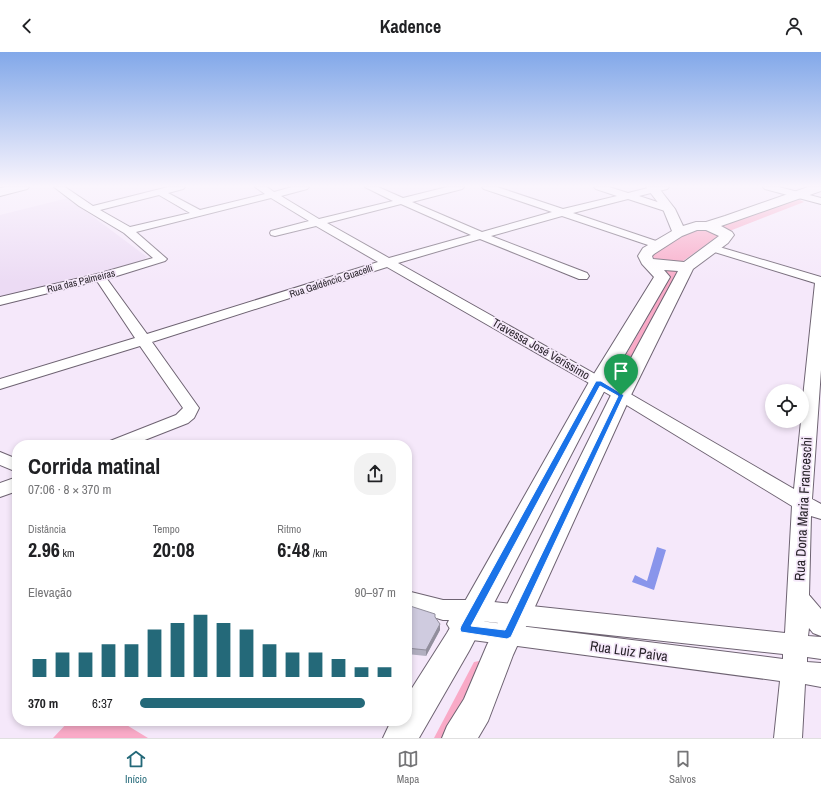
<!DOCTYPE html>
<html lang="pt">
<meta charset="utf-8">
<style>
body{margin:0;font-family:"Archivo Narrow",sans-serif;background:#f2f2f2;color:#202124;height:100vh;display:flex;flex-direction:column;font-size:15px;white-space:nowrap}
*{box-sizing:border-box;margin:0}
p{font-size:13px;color:#757577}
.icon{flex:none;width:22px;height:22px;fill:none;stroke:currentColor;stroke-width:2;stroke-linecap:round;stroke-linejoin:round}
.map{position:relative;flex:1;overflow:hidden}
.sheet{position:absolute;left:12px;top:388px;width:400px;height:286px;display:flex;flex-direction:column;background:#fff;border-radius:16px;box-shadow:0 2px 6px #0003}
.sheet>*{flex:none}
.tools{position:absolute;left:765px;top:332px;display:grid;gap:8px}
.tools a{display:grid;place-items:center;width:44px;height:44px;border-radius:50%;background:#fff;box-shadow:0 2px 6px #0003;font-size:20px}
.pin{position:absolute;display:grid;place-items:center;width:34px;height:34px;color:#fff;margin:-41px -17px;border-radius:50% 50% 50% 0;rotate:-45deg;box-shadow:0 0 4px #0007}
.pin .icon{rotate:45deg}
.round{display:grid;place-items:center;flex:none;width:42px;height:42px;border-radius:16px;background:#f2f2f2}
.head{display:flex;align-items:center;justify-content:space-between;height:68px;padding:0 16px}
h1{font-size:22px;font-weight:700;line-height:30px}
.metrics{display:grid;grid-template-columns:repeat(3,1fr);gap:6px;height:68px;padding:4px 16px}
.metrics div{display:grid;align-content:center}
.metrics b{font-size:20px;font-weight:700}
.metrics small{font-size:11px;font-weight:400}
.metrics p{font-size:11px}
.chart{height:112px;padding:8px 16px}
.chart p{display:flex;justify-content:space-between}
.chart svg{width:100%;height:72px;margin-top:4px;stroke:#246979;stroke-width:6}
ul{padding:0 16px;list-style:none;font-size:13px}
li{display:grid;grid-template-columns:64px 48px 1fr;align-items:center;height:30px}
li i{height:10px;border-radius:5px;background:#246979}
header{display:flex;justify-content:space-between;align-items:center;height:52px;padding:0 16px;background:#fff;font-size:18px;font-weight:700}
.tab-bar{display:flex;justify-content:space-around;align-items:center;height:56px;border-top:1px solid #e0e0e0;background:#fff;font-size:11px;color:#757577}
.tab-bar a{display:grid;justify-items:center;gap:2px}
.tab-bar .current{color:#246979}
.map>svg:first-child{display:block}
.built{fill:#ecdbf4}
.green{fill:#f9aac7}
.water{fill:#8995eb}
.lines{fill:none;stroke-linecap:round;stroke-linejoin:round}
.minor-casing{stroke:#6e6372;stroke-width:2}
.major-casing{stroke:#6e6372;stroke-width:2}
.minor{fill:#fff;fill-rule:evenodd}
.major{fill:#fff;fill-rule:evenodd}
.wall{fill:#b2afc0}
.shaded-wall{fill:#918e9c}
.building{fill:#cfcbdf;stroke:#918e9c}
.route{fill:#1a73e8;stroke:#fff;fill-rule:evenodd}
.labels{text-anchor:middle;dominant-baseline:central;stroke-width:3.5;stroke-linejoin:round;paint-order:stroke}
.far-street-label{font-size:10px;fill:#28232a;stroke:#f5e8fa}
.street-label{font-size:12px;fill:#28232a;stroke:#f5e8fa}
.near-street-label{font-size:14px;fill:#28232a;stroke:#f5e8fa}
</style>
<header><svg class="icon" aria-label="back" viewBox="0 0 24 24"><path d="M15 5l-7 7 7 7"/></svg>Kadence<svg class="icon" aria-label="person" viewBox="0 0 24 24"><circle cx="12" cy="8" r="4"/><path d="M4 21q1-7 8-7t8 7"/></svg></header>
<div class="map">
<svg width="821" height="686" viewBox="0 0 821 686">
<rect width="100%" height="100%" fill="#f5e8fa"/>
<path class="built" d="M 68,146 L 147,205 L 142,209 L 0,245 L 0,163 Z"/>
<path class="green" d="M 792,148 L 800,148 L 804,150 L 727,180 L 715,174 L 728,172 Z
M 699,175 L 719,182 L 717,185 L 683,209 L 677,212 L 654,209 L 651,203 L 694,176 Z
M 660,217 L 681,219 L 619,329 L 613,330 L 612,328 L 667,230 Z
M 479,609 L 483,610 L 448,686 L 434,686 L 474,610 Z
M 69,669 L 120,669 L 148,686 L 53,686 Z"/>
<path class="water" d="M 657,495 L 666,498 L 654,538 L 632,530 L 635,523 L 647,529 Z"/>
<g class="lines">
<g class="minor-casing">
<path id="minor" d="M 54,135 L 65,135 L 93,154 L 168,135 L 185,135 L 183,137 L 168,141 L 200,158 L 265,142 L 255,135 L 267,135 L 274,140 L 292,135 L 309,135 L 307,137 L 281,144 L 319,167 L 393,149 L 365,135 L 378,135 L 403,146 L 447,135 L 464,135 L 462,137 L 412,150 L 482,180 L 552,160 L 484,137 L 482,135 L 497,135 L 563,157 L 617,144 L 596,137 L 594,135 L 609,135 L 628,141 L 652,135 L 669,135 L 667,137 L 639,144 L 673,155 L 674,157 L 673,159 L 665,159 L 628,147 L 573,161 L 662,191 L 664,193 L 662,195 L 654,195 L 562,164 L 491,184 L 587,221 L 589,224 L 587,227 L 579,227 L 480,187 L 398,211 L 627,340 L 794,437 L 801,369 L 802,369 L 802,355 L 815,231 L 708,198 L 706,196 L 708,194 L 716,194 L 821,225 L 821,318 L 812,447 L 821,452 L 821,467 L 811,464 L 809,543 L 821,557 L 821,584 L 813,581 L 809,576 L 808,584 L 821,585 L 821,607 L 807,605 L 807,610 L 821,611 L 821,635 L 805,632 L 802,686 L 774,686 L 780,629 L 465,587 C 456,584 452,581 447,572 L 449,568 L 443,568 L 407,557 L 407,539 L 443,548 L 475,548 L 785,581 L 792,454 L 615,346 L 387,215 L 152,290 L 199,356 L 194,366 L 188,371 L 132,393 L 107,393 L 110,389 L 176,363 L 183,356 L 140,294 L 0,337 L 0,327 L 135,286 L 97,229 L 0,253 L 0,245 L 97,222 L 153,206 L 124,181 L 79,154 ZM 159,143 L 190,161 L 130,175 L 100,158 ZM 271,146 L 309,169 L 271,179 L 270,181 L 271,183 L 275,184 L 316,174 L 378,210 L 147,282 L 107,227 L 165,209 L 167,207 L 136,180 ZM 401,152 L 471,183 L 389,206 L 327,171 ZM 472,568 L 783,602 L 783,607 Z
M 763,135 L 779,135 L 821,146 L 821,152 L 765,137 Z
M 0,400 L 17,407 L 17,420 L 0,413 Z
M 17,425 L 17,439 L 0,445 L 0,431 Z"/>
</g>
<g class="major-casing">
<path id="major" d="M 6,135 L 29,135 L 27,137 L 0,144 L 0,136 Z
M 646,135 L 658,135 L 675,157 L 683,174 L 696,170 L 706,170 L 725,164 L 808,135 L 821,135 L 821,139 L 721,174 L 732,180 L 734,183 L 728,191 L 693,217 L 631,343 L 513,603 L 488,669 L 478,686 L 442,686 L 447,674 L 464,647 L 487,593 L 611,343 L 678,219 L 664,218 L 670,225 L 609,330 L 469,599 L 419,686 L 383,686 L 391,669 L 407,669 L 407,644 L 447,581 L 589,330 L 654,225 L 642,212 L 638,204 L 643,196 L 672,179 L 663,157 ZM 697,178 L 706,178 L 719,184 L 684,210 L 653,207 L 652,204 L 654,202 L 682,184 Z"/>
</g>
<use href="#minor" class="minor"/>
<use href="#major" class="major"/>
</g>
<path class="wall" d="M 407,553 L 435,566 L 440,578 L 426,604 L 407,602 Z"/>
<path class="shaded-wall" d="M 440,572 L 440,578 L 426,604 L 426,598 Z"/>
<path class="building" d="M 407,553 L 435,562 L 435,565 L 440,572 L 426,598 L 407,596 Z"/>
<linearGradient id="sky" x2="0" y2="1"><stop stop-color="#82a8e9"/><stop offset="0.58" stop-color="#faf5fd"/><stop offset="1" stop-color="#faf5fd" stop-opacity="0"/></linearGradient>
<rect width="821" height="231" fill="url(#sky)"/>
<path class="route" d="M 596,329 L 601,329 L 624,343 L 511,585 L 507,587 L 461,580 L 460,577 L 461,574 ZM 600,334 L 618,344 L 505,578 L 471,574 Z"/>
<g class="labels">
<g class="far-street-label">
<text transform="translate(81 229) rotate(-14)">Rua das Palmeiras</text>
<text transform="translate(331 229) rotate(-18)">Rua Galdêncio Guacelli</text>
</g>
<g class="street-label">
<text transform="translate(541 297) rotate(30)">Travessa José Veríssimo</text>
</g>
<g class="near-street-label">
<text transform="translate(803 457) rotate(-87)">Rua Dona Maria Franceschi</text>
<text transform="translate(629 599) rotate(8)">Rua Luiz Paiva</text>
</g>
</g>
</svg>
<div class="tools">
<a><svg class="icon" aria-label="locate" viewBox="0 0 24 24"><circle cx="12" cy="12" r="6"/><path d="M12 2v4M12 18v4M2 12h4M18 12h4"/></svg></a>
</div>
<div class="pin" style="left:621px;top:343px;background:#1e9e55"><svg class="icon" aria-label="arrive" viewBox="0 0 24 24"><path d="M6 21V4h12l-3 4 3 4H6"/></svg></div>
<section class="sheet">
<div class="head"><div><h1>Corrida matinal</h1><p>07:06 · 8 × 370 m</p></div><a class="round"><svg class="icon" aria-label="share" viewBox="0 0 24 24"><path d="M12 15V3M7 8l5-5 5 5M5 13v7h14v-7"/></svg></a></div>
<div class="metrics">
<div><p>Distância</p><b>2.96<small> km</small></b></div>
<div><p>Tempo</p><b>20:08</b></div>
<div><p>Ritmo</p><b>6:48<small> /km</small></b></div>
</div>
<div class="chart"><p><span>Elevação</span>90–97 m</p>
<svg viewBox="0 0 160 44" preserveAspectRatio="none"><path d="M5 44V33M15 44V29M25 44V29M35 44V24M45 44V24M55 44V15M65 44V11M75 44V6M85 44V11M95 44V15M105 44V24M115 44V29M125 44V29M135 44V33M145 44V38M155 44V38"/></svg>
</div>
<ul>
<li><b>370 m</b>6:37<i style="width:88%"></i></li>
</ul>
</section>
</div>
<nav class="tab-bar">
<a class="current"><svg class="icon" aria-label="home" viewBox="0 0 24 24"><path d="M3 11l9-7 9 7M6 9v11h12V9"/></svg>Início</a>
<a><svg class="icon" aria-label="map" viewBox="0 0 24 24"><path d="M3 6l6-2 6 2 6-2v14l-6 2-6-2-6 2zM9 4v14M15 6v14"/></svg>Mapa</a>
<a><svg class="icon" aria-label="saved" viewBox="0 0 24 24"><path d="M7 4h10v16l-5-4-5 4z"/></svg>Salvos</a>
</nav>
